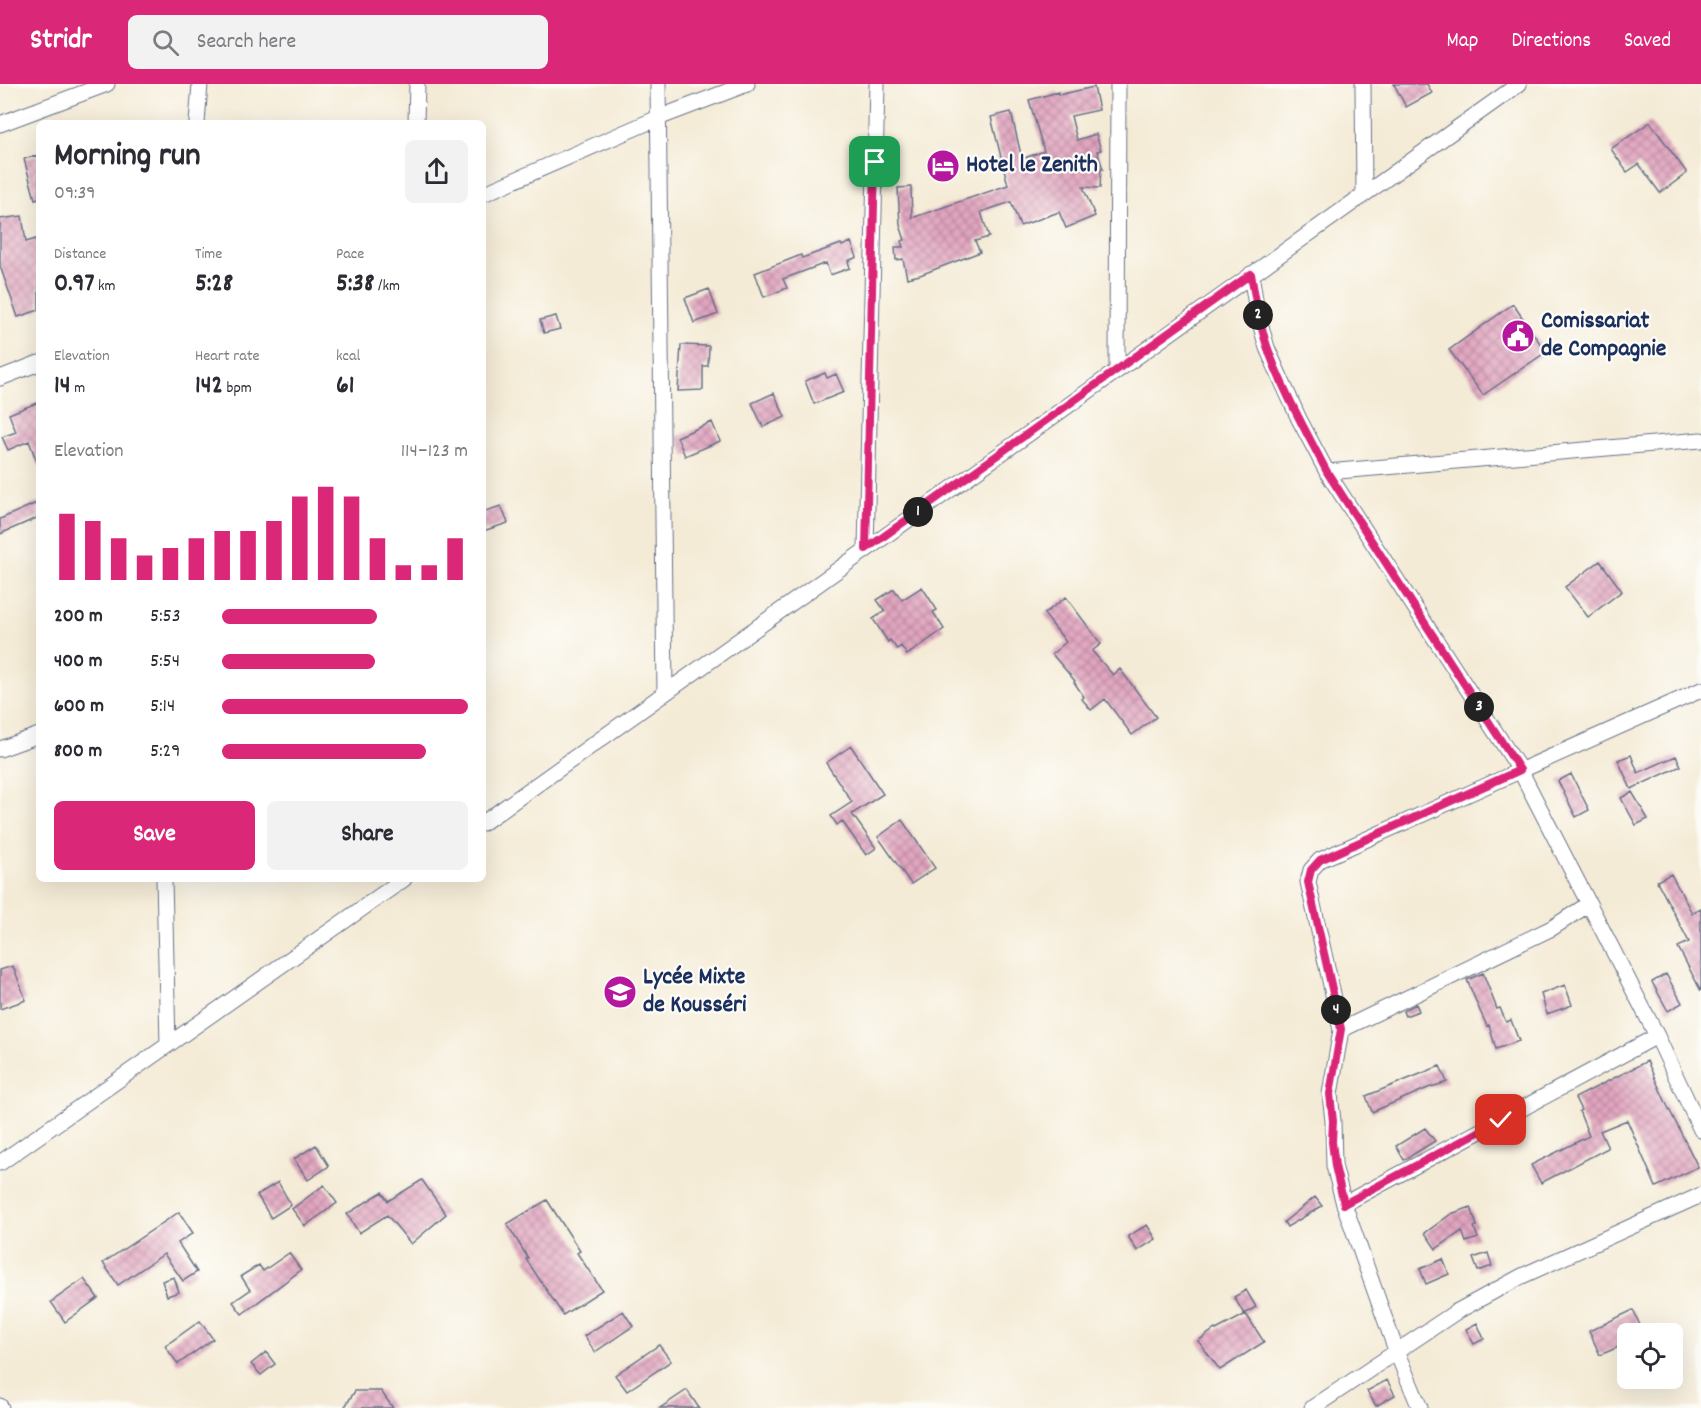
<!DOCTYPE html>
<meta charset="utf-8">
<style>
body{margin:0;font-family:Dekko,sans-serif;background:#f2f2f3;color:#2b2b33;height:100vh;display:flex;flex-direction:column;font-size:22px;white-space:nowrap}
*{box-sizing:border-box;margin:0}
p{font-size:20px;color:#7c7c81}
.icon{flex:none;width:33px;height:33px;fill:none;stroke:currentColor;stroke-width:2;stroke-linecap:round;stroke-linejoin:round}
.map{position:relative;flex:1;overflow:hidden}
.details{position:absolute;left:36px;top:36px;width:450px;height:762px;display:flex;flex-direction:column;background:#fff;border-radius:9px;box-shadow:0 6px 24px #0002}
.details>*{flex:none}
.tools{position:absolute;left:1617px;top:1239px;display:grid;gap:12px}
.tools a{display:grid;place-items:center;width:66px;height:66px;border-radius:9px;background:#fff;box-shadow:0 6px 24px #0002;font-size:30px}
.pin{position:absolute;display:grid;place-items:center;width:51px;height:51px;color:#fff;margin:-26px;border-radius:12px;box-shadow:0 3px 9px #0006}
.km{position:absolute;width:30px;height:30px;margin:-15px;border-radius:50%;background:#222;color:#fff;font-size:16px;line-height:30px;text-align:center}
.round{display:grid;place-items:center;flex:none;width:63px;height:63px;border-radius:9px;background:#f2f2f3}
.overview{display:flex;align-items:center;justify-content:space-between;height:102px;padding:0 18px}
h1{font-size:33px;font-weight:800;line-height:45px}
.figures{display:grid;grid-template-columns:repeat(3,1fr);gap:9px;height:102px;padding:6px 18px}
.figures div{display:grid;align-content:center}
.figures b{font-size:26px;font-weight:800}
.figures small{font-size:16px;font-weight:400}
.figures p{font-size:16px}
.chart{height:168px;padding:12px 18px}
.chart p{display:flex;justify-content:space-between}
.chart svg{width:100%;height:108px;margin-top:6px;stroke:#db2777;stroke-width:6}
.cta{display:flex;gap:12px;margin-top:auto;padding:12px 18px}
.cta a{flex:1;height:69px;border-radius:9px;background:#db2777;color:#fff;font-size:24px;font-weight:800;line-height:69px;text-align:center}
.cta a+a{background:#f2f2f3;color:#2b2b33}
ul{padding:0 18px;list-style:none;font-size:20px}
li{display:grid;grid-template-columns:96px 72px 1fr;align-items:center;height:45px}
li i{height:15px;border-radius:8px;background:#db2777}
header{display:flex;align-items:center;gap:36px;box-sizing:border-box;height:84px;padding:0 30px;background:#db2777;color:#fff}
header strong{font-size:28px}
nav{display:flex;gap:33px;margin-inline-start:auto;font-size:21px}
.search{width:420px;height:54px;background:#f2f2f3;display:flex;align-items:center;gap:15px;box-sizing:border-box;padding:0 21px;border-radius:9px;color:#7c7c81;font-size:22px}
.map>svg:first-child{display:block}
.building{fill:url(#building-cross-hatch)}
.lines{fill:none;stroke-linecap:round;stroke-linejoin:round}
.minor-casing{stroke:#677188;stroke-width:17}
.minor{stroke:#fff;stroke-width:15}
.route-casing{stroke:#fff;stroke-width:12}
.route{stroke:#db2777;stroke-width:8}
.labels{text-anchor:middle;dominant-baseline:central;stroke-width:4.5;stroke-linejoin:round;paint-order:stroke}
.poi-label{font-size:24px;font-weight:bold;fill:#1b2f5e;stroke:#fdfcf7;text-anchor:start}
</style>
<header>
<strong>Stridr</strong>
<div class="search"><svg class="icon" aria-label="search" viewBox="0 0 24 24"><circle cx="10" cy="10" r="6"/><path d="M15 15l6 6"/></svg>Search here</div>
<nav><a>Map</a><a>Directions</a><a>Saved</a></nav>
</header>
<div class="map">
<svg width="1701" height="1324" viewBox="0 0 1701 1324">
<defs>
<pattern id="building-cross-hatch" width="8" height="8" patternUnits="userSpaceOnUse" patternTransform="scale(1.5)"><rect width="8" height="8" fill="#e2a5bf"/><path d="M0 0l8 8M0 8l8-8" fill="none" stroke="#b6879e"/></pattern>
</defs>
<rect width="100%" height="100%" fill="#fdfcf7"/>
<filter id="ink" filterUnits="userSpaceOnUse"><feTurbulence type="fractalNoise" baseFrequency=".0167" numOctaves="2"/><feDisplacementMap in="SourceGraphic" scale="12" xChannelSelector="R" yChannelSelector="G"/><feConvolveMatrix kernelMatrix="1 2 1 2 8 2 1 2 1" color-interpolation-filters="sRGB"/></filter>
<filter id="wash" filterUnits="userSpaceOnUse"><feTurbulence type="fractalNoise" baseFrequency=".008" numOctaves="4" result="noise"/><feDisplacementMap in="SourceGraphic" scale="24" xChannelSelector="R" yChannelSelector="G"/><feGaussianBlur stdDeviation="1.35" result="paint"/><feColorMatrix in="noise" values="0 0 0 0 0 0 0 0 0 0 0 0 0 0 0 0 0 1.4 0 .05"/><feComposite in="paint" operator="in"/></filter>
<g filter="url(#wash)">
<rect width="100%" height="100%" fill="#f4ebd6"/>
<g id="blocks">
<path class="building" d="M 1394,0 L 1427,0 L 1432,9 L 1406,23 Z
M 1094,3 L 1099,26 L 1071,32 L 1077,56 L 1096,50 L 1101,66 L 1097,67 L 1103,85 L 1101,85 L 1100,104 L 1083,103 L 1095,132 L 1066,144 L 1059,128 L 1020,142 L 1011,118 L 981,128 L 989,153 L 975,157 L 980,168 L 920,191 L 907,194 L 903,175 L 896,176 L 895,163 L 903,163 L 901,157 L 905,156 L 900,141 L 898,104 L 911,103 L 912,134 L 1008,101 L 991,33 L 1011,28 L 1022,75 L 1044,67 L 1029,16 L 1058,8 L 1058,11 Z
M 1650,38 L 1687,89 L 1660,109 L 1639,80 L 1627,88 L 1611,65 Z
M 39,71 L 39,114 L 35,115 L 24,75 Z
M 22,132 L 26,158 L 39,154 L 39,226 L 18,233 L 0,182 L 0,135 Z
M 851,158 L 857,173 L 848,177 L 850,184 L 830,191 L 826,179 L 783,195 L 787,204 L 764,213 L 755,189 L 801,171 L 802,174 L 841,160 L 842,162 Z
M 709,205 L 718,230 L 694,239 L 685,214 Z
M 1513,220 L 1546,268 L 1483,311 L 1449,266 Z
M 556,232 L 560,245 L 544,249 L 540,236 Z
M 681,261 L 709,262 L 708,282 L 703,282 L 703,306 L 678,307 Z
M 825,289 L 827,294 L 836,290 L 844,308 L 814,320 L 805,297 Z
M 774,309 L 785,333 L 763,343 L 752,319 Z
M 39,318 L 39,381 L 38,381 L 29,357 L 8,366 L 2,353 L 16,348 L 9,330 Z
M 712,338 L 720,357 L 685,372 L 677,353 Z
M 39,418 L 39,433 L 0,450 L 0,435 Z
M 501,422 L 508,439 L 483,447 L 483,428 Z
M 1600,477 L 1622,507 L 1588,533 L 1565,503 Z
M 922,503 L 937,526 L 933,528 L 944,545 L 907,571 L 901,562 L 897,565 L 890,556 L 888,558 L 873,535 L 885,527 L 877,516 L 894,505 L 902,516 Z
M 1066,513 L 1101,560 L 1092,567 L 1113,591 L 1120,585 L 1156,633 L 1132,651 L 1105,615 L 1091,626 L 1082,615 L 1084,613 L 1074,598 L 1075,597 L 1052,570 L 1066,558 L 1044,530 Z
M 851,662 L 883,710 L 852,730 L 876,764 L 866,771 L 842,737 L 837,741 L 831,732 L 852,718 L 826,679 Z
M 1631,671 L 1638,689 L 1676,672 L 1681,682 L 1631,705 L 1618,676 Z
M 1571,690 L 1589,726 L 1576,733 L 1558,697 Z
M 1632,708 L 1648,735 L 1636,741 L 1621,714 Z
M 902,736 L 935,784 L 911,800 L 878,753 Z
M 1671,790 L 1692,829 L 1701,824 L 1701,907 L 1678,863 L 1689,858 L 1657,797 Z
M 13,882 L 26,916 L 0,925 L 0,886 Z
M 1483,889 L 1497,925 L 1500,924 L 1506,938 L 1511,936 L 1519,957 L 1496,965 L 1489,941 L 1487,942 L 1480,927 L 1467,896 Z
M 1666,890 L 1682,919 L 1668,927 L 1652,898 Z
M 1565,901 L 1572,921 L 1547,930 L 1541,910 Z
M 1416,920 L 1419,927 L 1405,932 L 1403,927 Z
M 1647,977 L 1667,1021 L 1698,1083 L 1656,1103 L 1627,1036 L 1600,1047 L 1608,1064 L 1541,1099 L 1531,1081 L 1589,1052 L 1579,1027 L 1581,1026 L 1575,1014 Z
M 1440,982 L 1447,998 L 1428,1004 L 1372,1028 L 1366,1012 Z
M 1425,1044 L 1435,1057 L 1404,1076 L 1396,1062 Z
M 316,1061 L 329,1082 L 308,1096 L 294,1075 Z
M 422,1096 L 446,1130 L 411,1160 L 387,1131 L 359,1149 L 347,1130 L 382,1108 L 388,1117 Z
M 278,1098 L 291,1121 L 271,1134 L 257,1111 Z
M 324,1101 L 337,1119 L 305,1142 L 292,1125 Z
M 1315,1113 L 1322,1122 L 1287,1143 L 1284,1138 Z
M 547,1116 L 580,1167 L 577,1169 L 602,1206 L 563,1231 L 526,1175 L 528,1174 L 507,1140 Z
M 1471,1123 L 1477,1142 L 1474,1143 L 1478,1154 L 1466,1158 L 1462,1147 L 1436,1165 L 1425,1149 L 1451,1130 Z
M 179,1128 L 193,1149 L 178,1159 L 197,1188 L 183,1197 L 164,1170 L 118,1201 L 103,1179 Z
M 1147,1141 L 1156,1155 L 1137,1167 L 1128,1152 Z
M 289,1169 L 301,1186 L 242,1230 L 233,1218 L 250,1206 L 241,1192 L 259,1181 L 263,1187 Z
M 1488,1169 L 1492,1182 L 1478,1187 L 1473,1174 Z
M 1443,1175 L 1449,1190 L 1426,1200 L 1420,1185 Z
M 174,1193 L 179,1208 L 167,1212 L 162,1197 Z
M 84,1195 L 98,1214 L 65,1238 L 51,1218 Z
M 1246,1206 L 1256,1223 L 1244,1230 L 1234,1213 Z
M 1633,1226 L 1644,1250 L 1628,1250 L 1628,1259 L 1600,1271 L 1589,1247 Z
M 623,1227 L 633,1242 L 595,1268 L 584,1252 Z
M 1246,1230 L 1264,1258 L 1220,1286 L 1198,1257 L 1215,1245 L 1216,1246 Z
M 200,1237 L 213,1255 L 178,1280 L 165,1262 Z
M 1477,1239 L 1484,1255 L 1474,1260 L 1466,1245 Z
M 659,1261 L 671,1277 L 627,1307 L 615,1291 Z
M 266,1268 L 275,1280 L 261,1291 L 251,1280 Z
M 1387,1296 L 1395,1311 L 1376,1322 L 1367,1307 Z
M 687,1306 L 699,1324 L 660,1324 Z
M 355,1307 L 381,1307 L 393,1324 L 344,1324 Z"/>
</g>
</g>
<g filter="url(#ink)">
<use href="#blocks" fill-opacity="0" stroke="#677188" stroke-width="1.5"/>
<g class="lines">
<g class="minor-casing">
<path id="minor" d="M 658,0 L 665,609
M 1363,0 L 1364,109
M 197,39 L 200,0
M 416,39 L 417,0
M 0,40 L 107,0
M 483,110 L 658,34 L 747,0
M 1251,190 L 1257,228 L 1267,264 L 1299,335 L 1327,388 L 1520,686 L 1657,952 L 1701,1046
M 1117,285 L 1118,0
M 0,294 L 39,279
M 1327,388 L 1701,356
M 866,465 L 877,0
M 0,665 L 39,651
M 483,739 L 1519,0
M 164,795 L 168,961
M 1341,946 L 1552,844 L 1589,820
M 0,1079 L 404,795
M 1344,1120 L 1657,952
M 0,1322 L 1,1324
M 1312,1324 L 1456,1228 L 1522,1192 L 1701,1111
M 1420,1324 L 1397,1269 L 1344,1120 L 1334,1082 L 1333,1037 L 1330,1010 L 1341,946 L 1308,798 L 1311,786 L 1320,776 L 1701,606"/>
</g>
<use href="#minor" class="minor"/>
</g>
</g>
<g class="lines" filter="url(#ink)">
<g class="route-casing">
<path id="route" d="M 875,78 L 866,465 L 1251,190 C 1255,214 1259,238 1267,262 C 1281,303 1307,349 1327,388 L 1520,686 L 1320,776 L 1311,786 L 1308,798 L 1341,945 L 1330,1010 L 1333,1037 L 1332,1058 L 1335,1082 L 1344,1120 L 1501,1036"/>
</g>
<use href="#route" class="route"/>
</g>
<defs>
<g id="hotel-disc" transform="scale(1.725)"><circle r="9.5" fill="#b5179e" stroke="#fdfcf7"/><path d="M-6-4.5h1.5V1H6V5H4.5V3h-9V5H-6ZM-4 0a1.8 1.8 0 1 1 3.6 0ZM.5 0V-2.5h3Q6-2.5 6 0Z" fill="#fff"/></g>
<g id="civic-disc" transform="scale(1.725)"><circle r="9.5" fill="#b5179e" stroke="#fdfcf7"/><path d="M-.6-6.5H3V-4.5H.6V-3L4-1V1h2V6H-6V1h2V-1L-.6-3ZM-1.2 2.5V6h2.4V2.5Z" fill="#fff"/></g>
<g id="school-disc" transform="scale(1.725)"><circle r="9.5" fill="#b5179e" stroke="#fdfcf7"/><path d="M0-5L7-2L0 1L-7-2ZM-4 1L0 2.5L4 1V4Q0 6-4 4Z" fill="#fff"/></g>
</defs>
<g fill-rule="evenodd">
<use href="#hotel-disc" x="943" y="82"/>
<use href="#civic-disc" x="1518" y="252"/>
<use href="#school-disc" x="620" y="908"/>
</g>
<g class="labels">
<g class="poi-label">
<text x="966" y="82">Hotel le Zenith</text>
<text x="1541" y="238">Comissariat<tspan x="1541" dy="28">de Compagnie</tspan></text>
<text x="643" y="894">Lycée Mixte<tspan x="643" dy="28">de Kousséri</tspan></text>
</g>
</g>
</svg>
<div class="tools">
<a><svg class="icon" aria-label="locate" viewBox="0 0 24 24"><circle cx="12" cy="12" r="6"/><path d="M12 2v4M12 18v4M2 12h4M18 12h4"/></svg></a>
</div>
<div class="pin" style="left:875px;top:78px;background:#1e9e55"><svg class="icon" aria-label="arrive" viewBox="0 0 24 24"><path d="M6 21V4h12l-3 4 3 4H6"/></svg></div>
<div class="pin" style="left:1501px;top:1036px;background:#d93025"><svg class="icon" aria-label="check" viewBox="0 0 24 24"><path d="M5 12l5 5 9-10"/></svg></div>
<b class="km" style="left:918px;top:428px">1</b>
<b class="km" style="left:1258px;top:231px">2</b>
<b class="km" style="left:1479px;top:623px">3</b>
<b class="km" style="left:1336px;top:926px">4</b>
<section class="details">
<div class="overview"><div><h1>Morning run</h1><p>09:39</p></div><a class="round"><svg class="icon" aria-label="share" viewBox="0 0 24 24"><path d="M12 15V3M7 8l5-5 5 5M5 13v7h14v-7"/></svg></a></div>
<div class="figures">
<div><p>Distance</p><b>0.97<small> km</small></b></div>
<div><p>Time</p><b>5:28</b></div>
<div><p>Pace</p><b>5:38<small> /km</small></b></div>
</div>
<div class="figures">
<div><p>Elevation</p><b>14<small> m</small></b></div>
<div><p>Heart rate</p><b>142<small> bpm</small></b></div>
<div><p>kcal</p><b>61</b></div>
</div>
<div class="chart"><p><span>Elevation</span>114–123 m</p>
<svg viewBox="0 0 160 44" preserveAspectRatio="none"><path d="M5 44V17M15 44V20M25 44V27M35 44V34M45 44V31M55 44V27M65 44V24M75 44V24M85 44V20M95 44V10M105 44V6M115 44V10M125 44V27M135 44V38M145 44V38M155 44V27"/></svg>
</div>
<ul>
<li><b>200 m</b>5:53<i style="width:63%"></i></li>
<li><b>400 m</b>5:54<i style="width:62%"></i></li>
<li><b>600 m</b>5:14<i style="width:100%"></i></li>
<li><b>800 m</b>5:29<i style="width:83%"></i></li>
</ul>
<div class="cta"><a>Save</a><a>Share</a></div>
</section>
</div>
